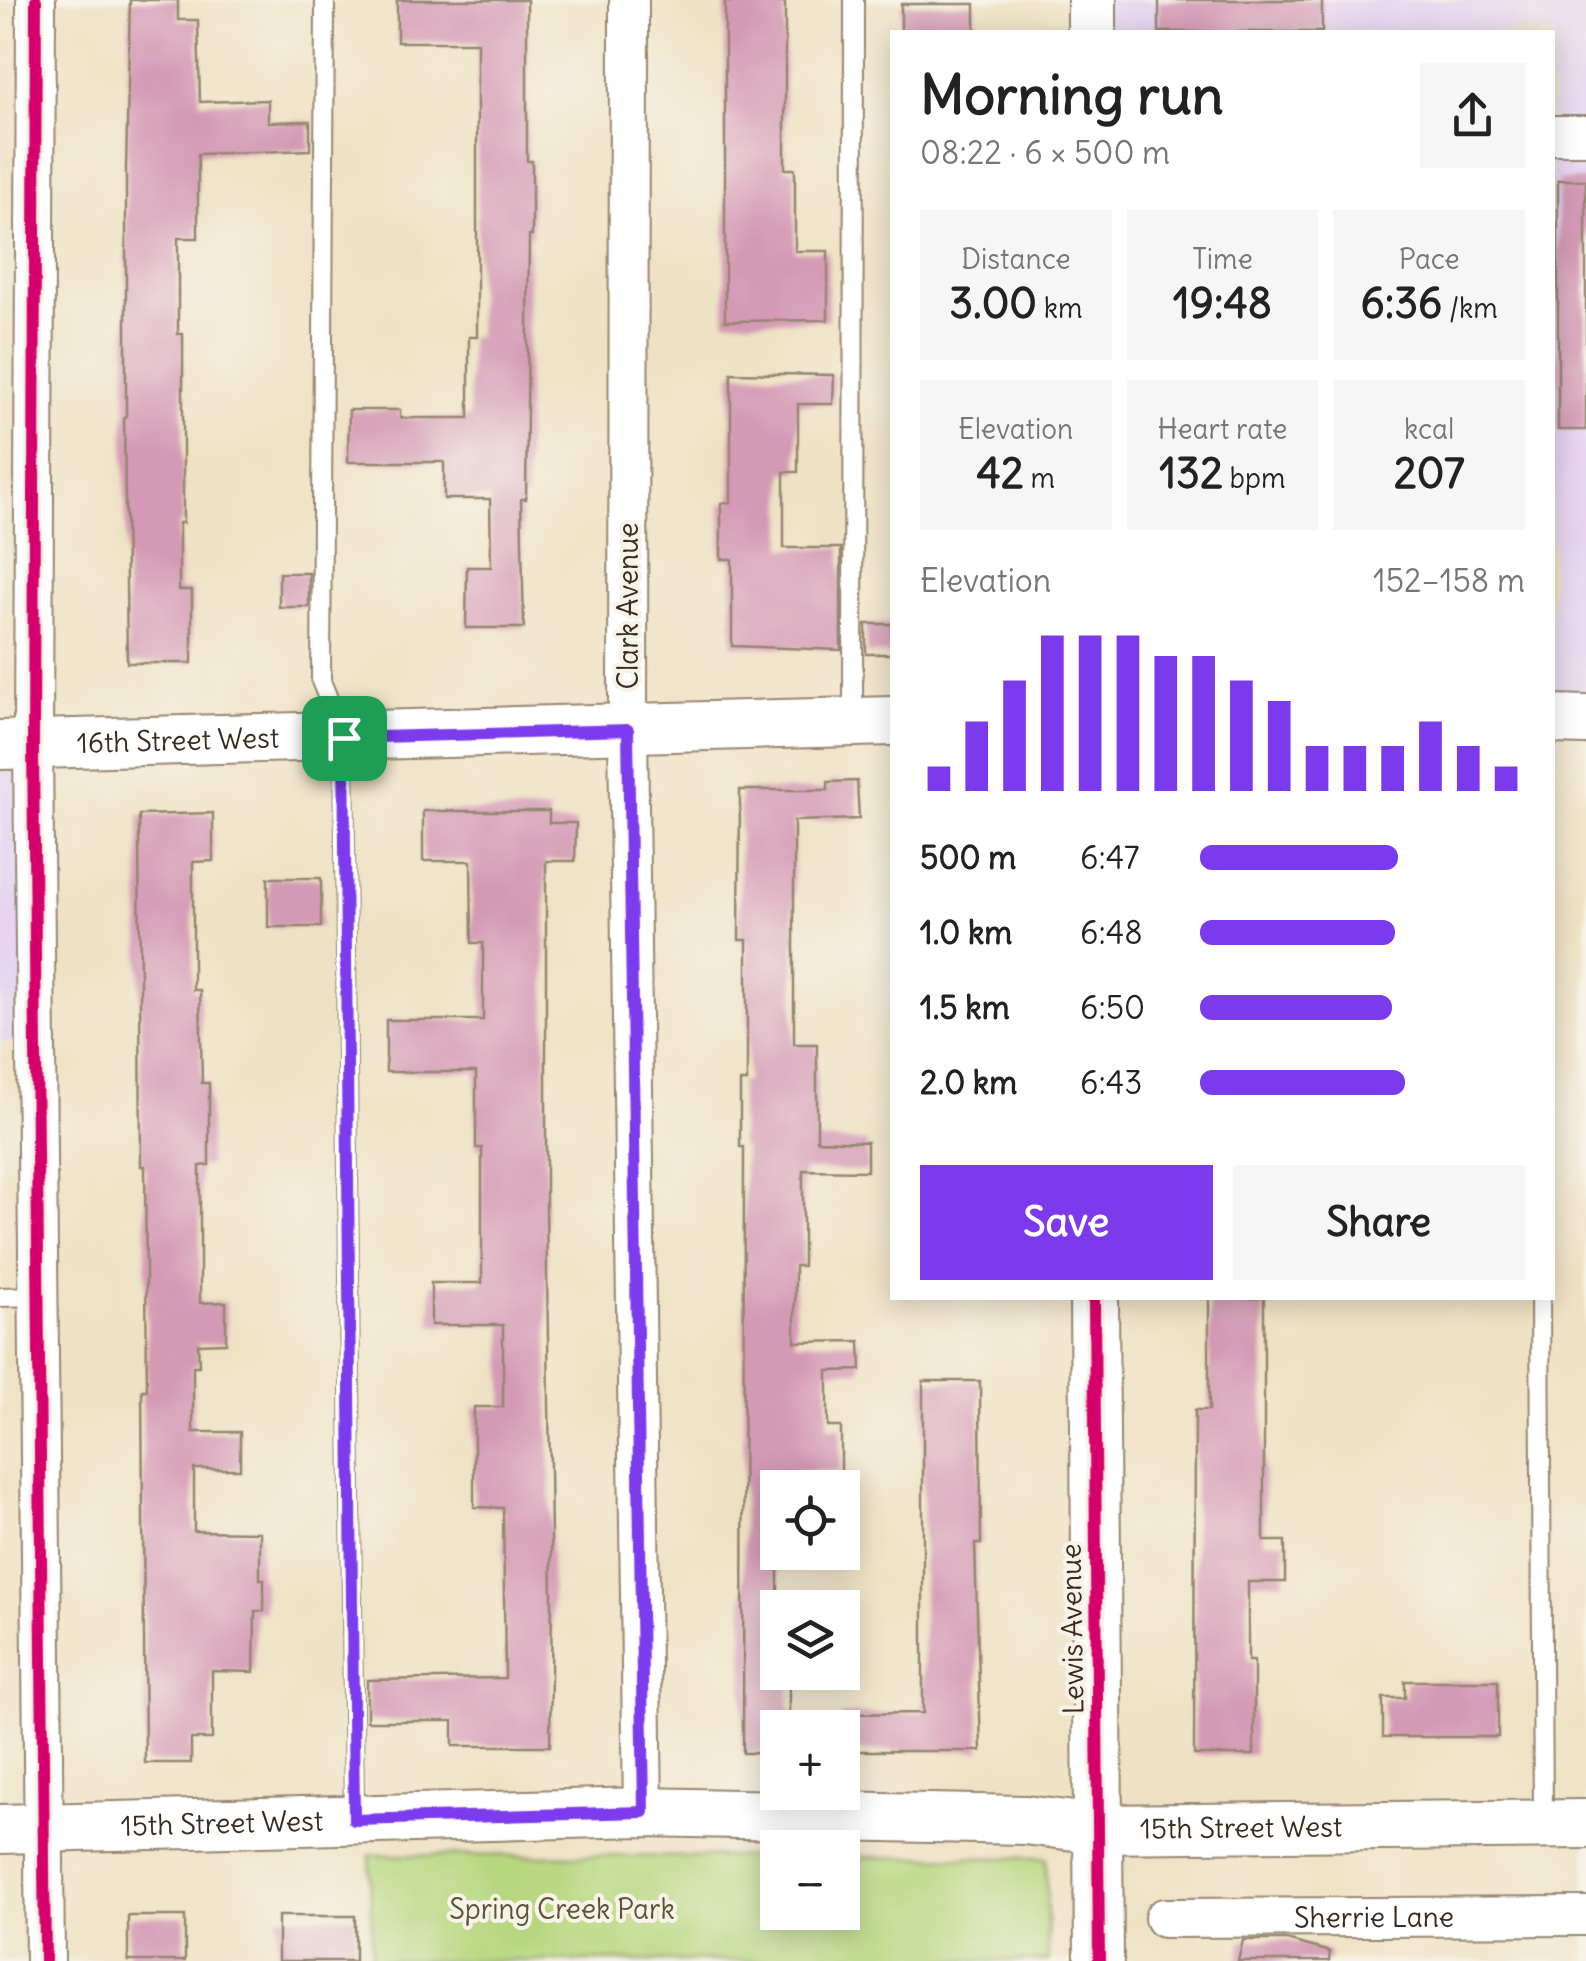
<!DOCTYPE html>
<meta charset="utf-8">
<style>
body{margin:0;font-family:Delius,sans-serif;background:#f6f6f6;color:#222;height:100vh;display:flex;flex-direction:column;font-size:38px;white-space:nowrap}
*{box-sizing:border-box;margin:0}
p{font-size:32px;color:#767676}
.icon{flex:none;width:55px;height:55px;fill:none;stroke:currentColor;stroke-width:2;stroke-linecap:round;stroke-linejoin:round}
.map{position:relative;flex:1;overflow:hidden}
.side{position:absolute;left:890px;top:30px;width:665px;height:1270px;display:flex;flex-direction:column;background:#fff;border-radius:0px;box-shadow:0 5px 25px #0003}
.side>*{flex:none}
.controls{position:absolute;left:760px;top:1470px;display:grid;gap:20px}
.controls a{display:grid;place-items:center;width:100px;height:100px;border-radius:0px;background:#fff;box-shadow:0 5px 25px #0003;font-size:50px}
.pin{position:absolute;display:grid;place-items:center;width:85px;height:85px;color:#fff;margin:-42px;border-radius:20px;box-shadow:0 5px 15px #0006}
.round{display:grid;place-items:center;flex:none;width:105px;height:105px;border-radius:0px;background:#f6f6f6}
.head{display:flex;align-items:center;justify-content:space-between;height:170px;padding:0 30px}
h1{font-size:55px;font-weight:700;line-height:75px}
.metrics{display:grid;grid-template-columns:repeat(3,1fr);gap:15px;height:170px;padding:10px 30px}
.metrics div{display:grid;align-content:center;border-radius:0px;background:#f6f6f6;text-align:center}
.metrics b{font-size:42px;font-weight:700}
.metrics small{font-size:28px;font-weight:400}
.metrics p{font-size:28px}
.chart{height:280px;padding:20px 30px}
.chart p{display:flex;justify-content:space-between}
.chart svg{width:100%;height:180px;margin-top:10px;stroke:#7c3aed;stroke-width:6}
.cta{display:flex;gap:20px;margin-top:auto;padding:20px 30px}
.cta a{flex:1;height:115px;border-radius:0px;background:#7c3aed;color:#fff;font-size:40px;font-weight:700;line-height:115px;text-align:center}
.cta a+a{background:#f6f6f6;color:#222}
ul{padding:0 30px;list-style:none;font-size:32px}
li{display:grid;grid-template-columns:160px 120px 1fr;align-items:center;height:75px}
li i{height:25px;border-radius:12px;background:#7c3aed}
.map>svg:first-child{display:block}
.built{fill:#e5d3f1}
.green{fill:#b7d77f;stroke:#79804e;stroke-width:2.5}
.building{fill:#d49ab5}
.lines{fill:none;stroke-linecap:round;stroke-linejoin:round}
.service-casing{stroke:#958671;stroke-width:22}
.minor-casing{stroke:#958671;stroke-width:42}
.tertiary-casing{stroke:#958671;stroke-width:52}
.service{stroke:#fff;stroke-width:18}
.minor{stroke:#fff;stroke-width:38}
.tertiary{stroke:#fff;stroke-width:48}
.cycleway-casing{stroke:#f7f3e8;stroke-width:19}
.cycleway{stroke:#d6006c;stroke-width:12}
.route-casing{stroke:#fff;stroke-width:20}
.route{stroke:#7c3aed;stroke-width:12}
.labels{text-anchor:middle;dominant-baseline:central;stroke-width:8;stroke-linejoin:round;paint-order:stroke}
.street-label{font-size:28px;fill:#3b2a1e;stroke:#f7f3e8}
.park-label{font-size:28px;fill:#5a5536;stroke:#f7f3e8}
</style>
<div class="map">
<svg width="1586" height="1961" viewBox="0 0 1586 1961">
<rect width="100%" height="100%" fill="#f7f3e8"/>
<filter id="ink" filterUnits="userSpaceOnUse"><feTurbulence type="fractalNoise" baseFrequency=".01" numOctaves="2"/><feDisplacementMap in="SourceGraphic" scale="20" xChannelSelector="R" yChannelSelector="G"/><feConvolveMatrix kernelMatrix="1 2 1 2 8 2 1 2 1" color-interpolation-filters="sRGB"/></filter>
<filter id="wash" filterUnits="userSpaceOnUse"><feTurbulence type="fractalNoise" baseFrequency=".0048" numOctaves="4" result="noise"/><feDisplacementMap in="SourceGraphic" scale="40" xChannelSelector="R" yChannelSelector="G"/><feGaussianBlur stdDeviation="2.25" result="paint"/><feColorMatrix in="noise" values="0 0 0 0 0 0 0 0 0 0 0 0 0 0 0 0 0 1.4 0 .05"/><feComposite in="paint" operator="in"/></filter>
<g filter="url(#wash)">
<rect width="100%" height="100%" fill="#efe2c4"/>
<path class="built" d="M 1091,0 L 1586,0 L 1586,719 L 1552,719 L 1552,32 L 1091,32 Z
M 0,745 L 33,746 L 37,1042 L 0,1042 Z"/>
<path class="green" d="M 370,1855 L 777,1857 L 778,1912 L 842,1912 L 843,1857 L 1046,1858 L 1048,1961 L 372,1961 Z"/>
<g id="blocks">
<path class="building" d="M 130,0 L 178,0 L 178,20 L 198,20 L 200,102 L 268,100 L 268,122 L 310,121 L 310,150 L 198,154 L 198,238 L 178,238 L 178,334 L 183,334 L 183,523 L 179,523 L 179,590 L 192,590 L 192,663 L 127,663 L 124,417 L 126,417 L 126,167 Z
M 397,0 L 527,0 L 527,161 L 532,161 L 532,236 L 529,236 L 526,499 L 521,499 L 524,628 L 466,628 L 467,567 L 491,567 L 490,499 L 444,499 L 444,462 L 348,462 L 349,410 L 400,410 L 400,418 L 469,418 L 469,337 L 477,337 L 477,42 L 397,42 Z
M 1159,0 L 1322,0 L 1322,32 L 1159,32 Z
M 725,2 L 785,2 L 785,169 L 795,169 L 795,251 L 828,251 L 828,320 L 725,321 Z
M 901,4 L 975,4 L 975,32 L 901,32 Z
M 1558,180 L 1586,180 L 1586,430 L 1558,430 Z
M 731,373 L 834,375 L 833,404 L 798,404 L 798,472 L 784,472 L 784,548 L 841,548 L 841,650 L 732,646 L 732,559 L 721,559 L 721,503 L 731,503 Z
M 279,573 L 309,573 L 309,607 L 279,607 Z
M 866,624 L 892,624 L 892,654 L 866,654 Z
M 857,781 L 859,819 L 794,821 L 794,1044 L 817,1044 L 817,1140 L 867,1142 L 867,1171 L 803,1170 L 803,1266 L 795,1266 L 795,1342 L 860,1341 L 861,1370 L 828,1371 L 828,1427 L 841,1427 L 841,1471 L 791,1471 L 791,1488 L 778,1488 L 778,1684 L 789,1684 L 789,1728 L 778,1728 L 778,1753 L 743,1753 L 744,1147 L 740,1147 L 740,1082 L 747,1082 L 747,940 L 739,940 L 740,790 L 828,790 L 828,782 Z
M 423,811 L 549,811 L 549,823 L 576,823 L 575,861 L 546,861 L 546,1208 L 552,1600 L 550,1746 L 453,1746 L 453,1721 L 367,1721 L 367,1680 L 505,1678 L 503,1508 L 474,1507 L 474,1407 L 503,1407 L 503,1325 L 431,1325 L 431,1283 L 482,1283 L 482,1148 L 476,1148 L 476,1072 L 386,1072 L 386,1020 L 483,1020 L 483,943 L 472,943 L 471,861 L 423,861 Z
M 213,813 L 213,861 L 193,862 L 193,990 L 200,990 L 202,1083 L 209,1083 L 209,1165 L 200,1166 L 200,1303 L 226,1302 L 226,1343 L 198,1344 L 199,1366 L 193,1366 L 193,1432 L 240,1432 L 240,1469 L 194,1469 L 194,1531 L 260,1532 L 260,1579 L 264,1579 L 264,1611 L 255,1611 L 254,1672 L 212,1671 L 212,1739 L 191,1739 L 191,1763 L 145,1763 L 142,1390 L 147,1390 L 145,1166 L 141,1166 L 139,815 Z
M 268,878 L 321,878 L 321,927 L 268,927 Z
M 1209,1298 L 1264,1298 L 1264,1541 L 1285,1541 L 1285,1582 L 1248,1582 L 1248,1661 L 1254,1661 L 1254,1755 L 1194,1755 L 1195,1410 L 1209,1410 Z
M 923,1381 L 980,1381 L 981,1544 L 975,1544 L 981,1751 L 842,1751 L 842,1714 L 923,1713 Z
M 1405,1681 L 1498,1681 L 1498,1737 L 1383,1737 L 1383,1698 L 1405,1698 Z
M 128,1916 L 185,1916 L 185,1961 L 128,1961 Z
M 278,1916 L 355,1916 L 355,1961 L 278,1961 Z
M 1243,1940 L 1287,1940 L 1330,1952 L 1329,1961 L 1238,1961 Z"/>
</g>
</g>
<g filter="url(#ink)">
<use href="#blocks" fill-opacity="0" stroke="#958671" stroke-width="2.5"/>
<g class="lines">
<g class="service-casing">
<path id="service" d="M 325,0 L 321,681 L 344,738 L 354,1820
M 853,720 L 854,0
M 0,1297 L 39,1296
M 1540,1298 L 1543,1822"/>
</g>
<g class="minor-casing">
<g id="minor">
<path d="M 36,0 L 33,746 L 45,1961"/>
<path d="M 629,0 L 628,730 L 643,1812"/>
<path d="M 1552,135 L 1586,135"/>
<path id="s1" d="M 1164,1918 L 1586,1916"/>
</g>
</g>
<g class="tertiary-casing">
<g id="tertiary">
<path d="M 1092,0 L 1092,32"/>
<path d="M 1552,719 L 1586,720"/>
<path id="s2" d="M 0,745 L 892,721"/>
<path d="M 1094,1298 L 1099,1961"/>
<path id="s3" d="M 0,1829 L 643,1812 L 1025,1820 L 1099,1829 L 1586,1824"/>
</g>
</g>
<use href="#service" class="service"/>
<use href="#minor" class="minor"/>
<use href="#tertiary" class="tertiary"/>
<g class="cycleway-casing">
<path id="cycleway" d="M 36,0 L 33,746 L 45,1961
M 1094,1298 L 1099,1961"/>
</g>
<use href="#cycleway" class="cycleway"/>
</g>
</g>
<g class="lines" filter="url(#ink)">
<g class="route-casing">
<path id="route" d="M 628,730 L 644,1812 L 354,1820 L 344,738 Z"/>
</g>
<use href="#route" class="route"/>
</g>
<g class="labels">
<g class="street-label">
<text transform="translate(628 606) rotate(-90)">Clark Avenue</text>
<text stroke="none"><textPath href="#s2" startOffset="178">16th Street West</textPath></text>
<text transform="translate(1072 1629) rotate(-91)">Lewis Avenue</text>
<text stroke="none"><textPath href="#s3" startOffset="222">15th Street West</textPath></text>
<text stroke="none"><textPath href="#s3" startOffset="1242">15th Street West</textPath></text>
<text stroke="none"><textPath href="#s1" startOffset="210">Sherrie Lane</textPath></text>
</g>
<g class="park-label">
<text x="562" y="1909">Spring Creek Park</text>
</g>
</g>
</svg>
<div class="controls">
<a><svg class="icon" aria-label="locate" viewBox="0 0 24 24"><circle cx="12" cy="12" r="6"/><path d="M12 2v4M12 18v4M2 12h4M18 12h4"/></svg></a>
<a><svg class="icon" aria-label="layers" viewBox="0 0 24 24"><path d="M12 4l9 5-9 5-9-5zM3 14l9 5 9-5"/></svg></a>
<a>+</a>
<a>−</a>
</div>
<div class="pin" style="left:344px;top:738px;background:#1e9e55"><svg class="icon" aria-label="arrive" viewBox="0 0 24 24"><path d="M6 21V4h12l-3 4 3 4H6"/></svg></div>
<section class="side">
<div class="head"><div><h1>Morning run</h1><p>08:22 · 6 × 500 m</p></div><a class="round"><svg class="icon" aria-label="share" viewBox="0 0 24 24"><path d="M12 15V3M7 8l5-5 5 5M5 13v7h14v-7"/></svg></a></div>
<div class="metrics">
<div><p>Distance</p><b>3.00<small> km</small></b></div>
<div><p>Time</p><b>19:48</b></div>
<div><p>Pace</p><b>6:36<small> /km</small></b></div>
</div>
<div class="metrics">
<div><p>Elevation</p><b>42<small> m</small></b></div>
<div><p>Heart rate</p><b>132<small> bpm</small></b></div>
<div><p>kcal</p><b>207</b></div>
</div>
<div class="chart"><p><span>Elevation</span>152–158 m</p>
<svg viewBox="0 0 160 44" preserveAspectRatio="none"><path d="M5 44V38M15 44V27M25 44V17M35 44V6M45 44V6M55 44V6M65 44V11M75 44V11M85 44V17M95 44V22M105 44V33M115 44V33M125 44V33M135 44V27M145 44V33M155 44V38"/></svg>
</div>
<ul>
<li><b>500 m</b>6:47<i style="width:61%"></i></li>
<li><b>1.0 km</b>6:48<i style="width:60%"></i></li>
<li><b>1.5 km</b>6:50<i style="width:59%"></i></li>
<li><b>2.0 km</b>6:43<i style="width:63%"></i></li>
</ul>
<div class="cta"><a>Save</a><a>Share</a></div>
</section>
</div>
